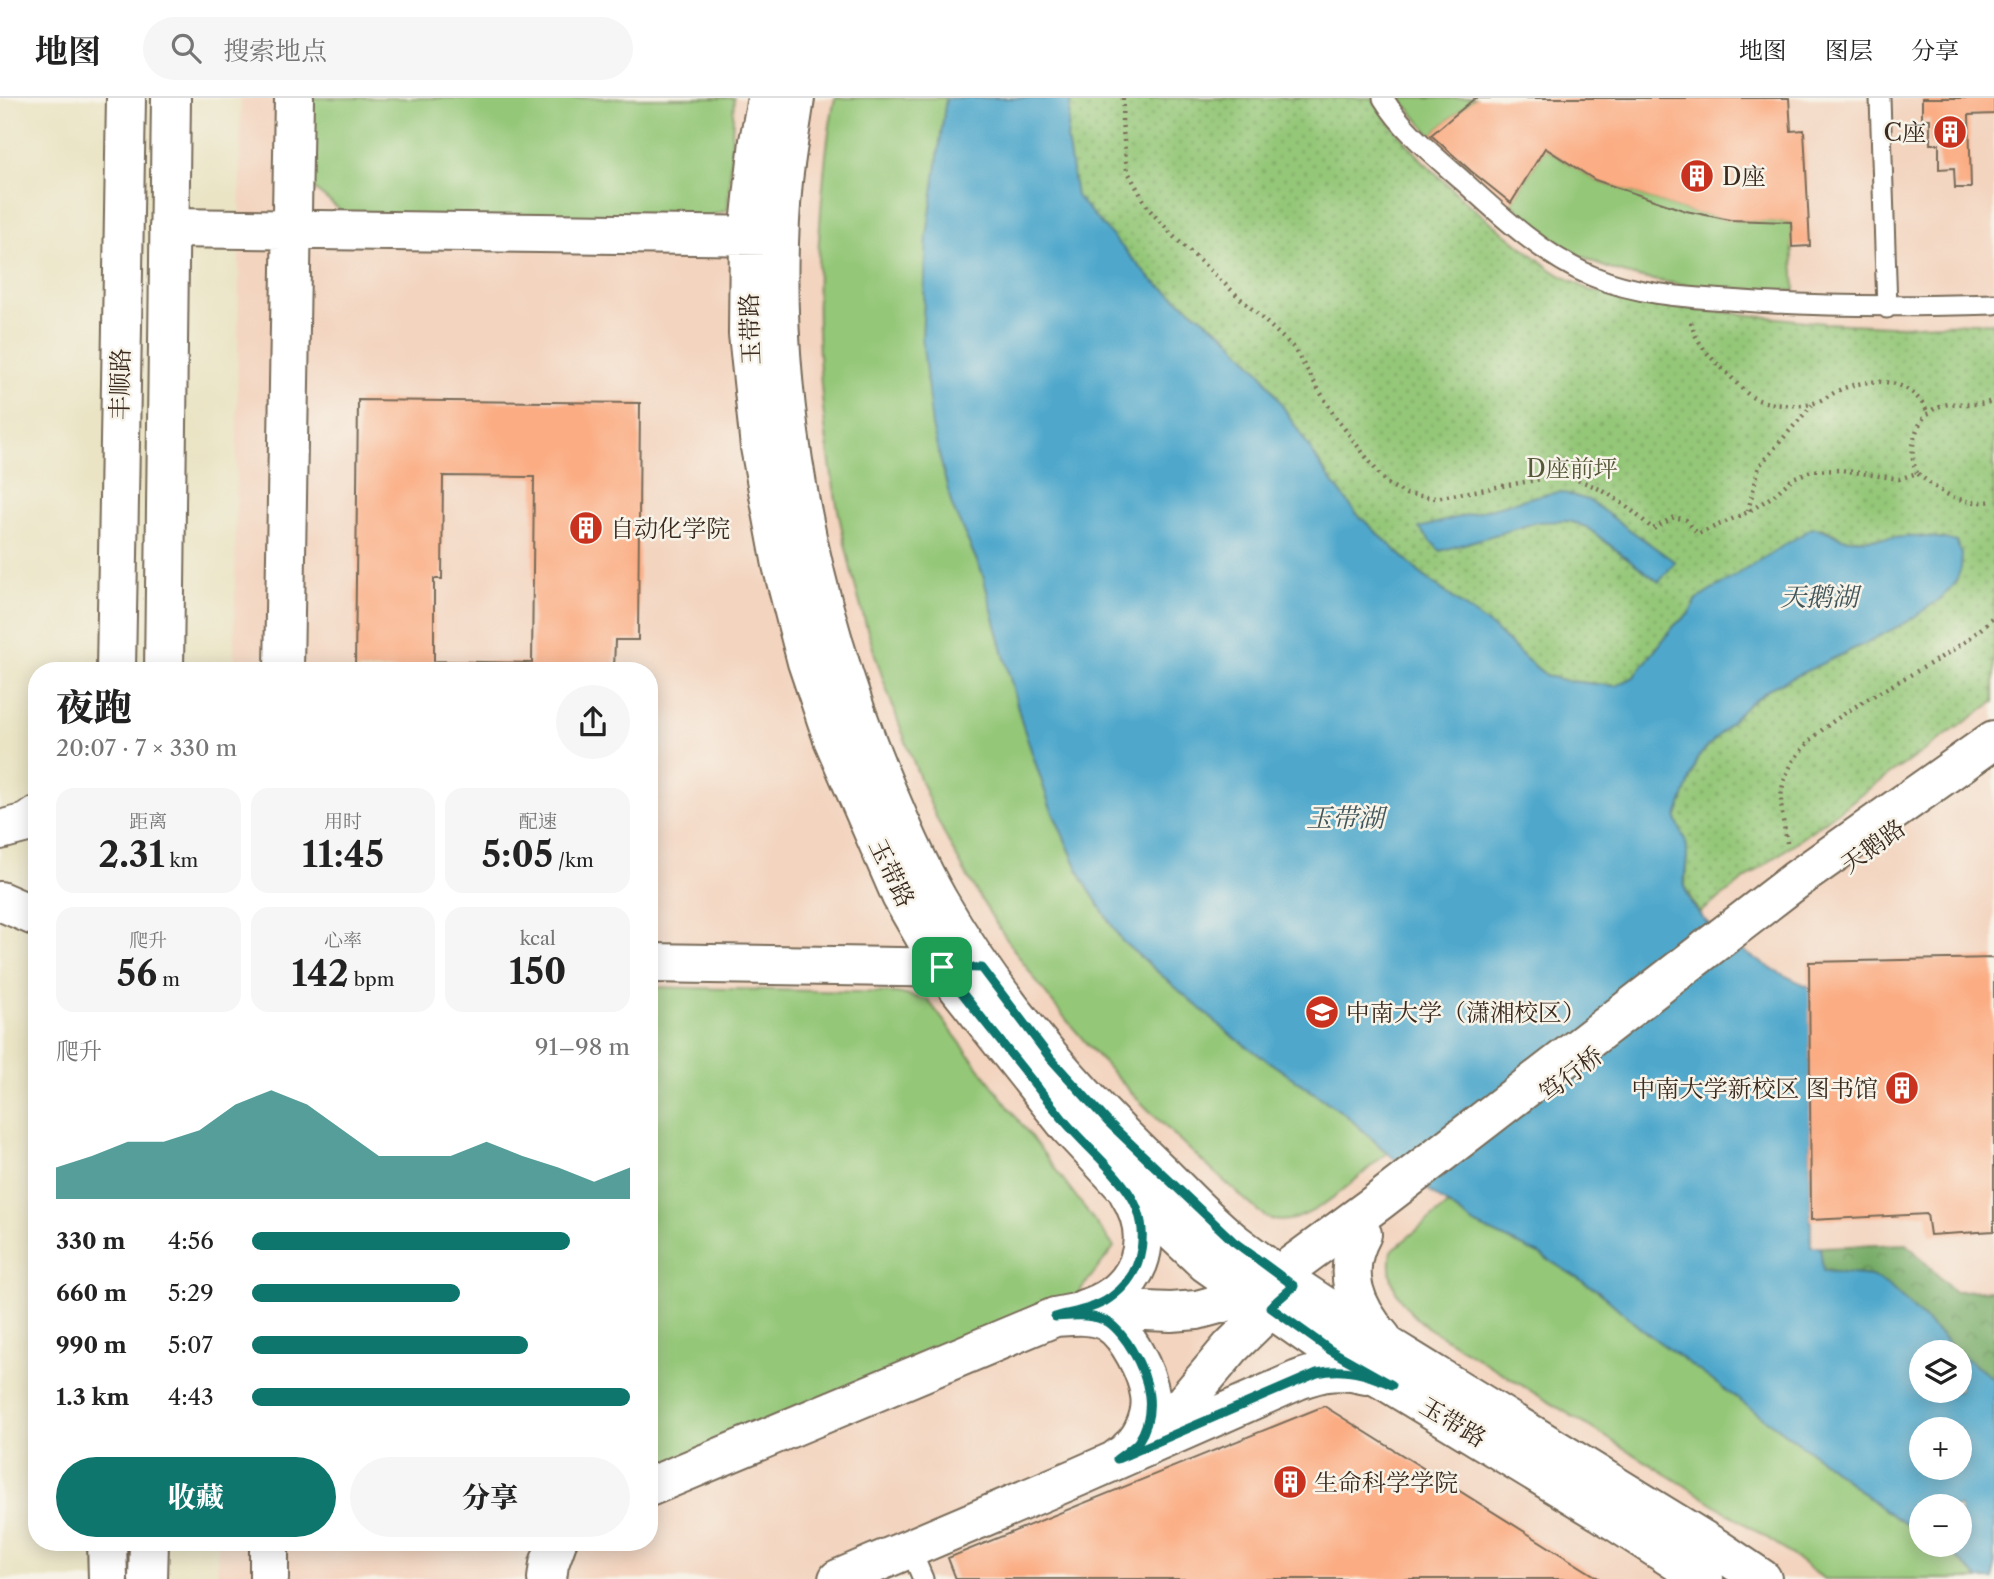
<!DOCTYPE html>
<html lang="zh">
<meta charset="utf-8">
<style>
body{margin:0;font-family:"Libre Caslon Text","Noto Serif SC",serif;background:#f6f6f6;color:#222;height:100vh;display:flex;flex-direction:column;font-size:26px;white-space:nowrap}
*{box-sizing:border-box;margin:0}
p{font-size:23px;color:#767676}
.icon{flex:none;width:38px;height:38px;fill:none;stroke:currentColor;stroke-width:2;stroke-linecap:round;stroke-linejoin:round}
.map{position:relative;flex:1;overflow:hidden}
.sheet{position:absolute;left:28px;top:564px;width:630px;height:889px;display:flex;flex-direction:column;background:#fff;border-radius:28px;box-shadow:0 4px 18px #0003}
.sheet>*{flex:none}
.controls{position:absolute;left:1909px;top:1242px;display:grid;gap:14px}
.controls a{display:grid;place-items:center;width:63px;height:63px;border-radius:50%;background:#fff;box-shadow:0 4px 18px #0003;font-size:35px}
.pin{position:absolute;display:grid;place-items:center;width:60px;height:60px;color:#fff;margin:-30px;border-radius:14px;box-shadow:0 4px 10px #0006}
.round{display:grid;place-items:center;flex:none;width:74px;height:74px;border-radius:37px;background:#f6f6f6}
.head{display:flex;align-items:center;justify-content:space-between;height:119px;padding:0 28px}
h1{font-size:38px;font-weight:800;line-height:52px}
.figures{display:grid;grid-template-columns:repeat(3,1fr);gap:10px;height:119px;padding:7px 28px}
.figures div{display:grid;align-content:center;border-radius:18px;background:#f6f6f6;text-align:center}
.figures b{font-size:35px;font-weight:800}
.figures small{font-size:19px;font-weight:400}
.figures p{font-size:19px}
.chart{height:196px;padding:14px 28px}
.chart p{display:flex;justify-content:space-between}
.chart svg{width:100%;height:126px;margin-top:7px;fill:#0f766e;opacity:.7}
.action{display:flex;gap:14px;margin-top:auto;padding:14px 28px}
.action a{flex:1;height:80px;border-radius:42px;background:#0f766e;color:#fff;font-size:28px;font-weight:800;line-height:80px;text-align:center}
.action a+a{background:#f6f6f6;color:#222}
ul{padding:0 28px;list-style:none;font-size:23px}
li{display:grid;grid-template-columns:112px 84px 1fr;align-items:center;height:52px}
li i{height:18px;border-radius:9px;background:#0f766e}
header{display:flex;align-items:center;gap:42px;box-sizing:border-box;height:98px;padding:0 35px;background:#fff;border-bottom:2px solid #e0e0e0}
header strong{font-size:33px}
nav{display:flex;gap:38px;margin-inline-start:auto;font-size:24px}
.search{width:490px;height:63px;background:#f6f6f6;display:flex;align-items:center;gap:18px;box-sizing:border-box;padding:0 24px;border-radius:38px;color:#767676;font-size:26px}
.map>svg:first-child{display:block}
.built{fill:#f3d4bf;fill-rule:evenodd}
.grass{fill:#94c778;stroke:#68784b;stroke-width:2}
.forest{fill:url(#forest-crowns);stroke:#596b43;stroke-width:2}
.park{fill:url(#park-dots);stroke:#68784b;stroke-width:2}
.water{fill:#4fa8cc;stroke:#456975;stroke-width:2;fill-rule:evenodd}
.building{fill:#fbac82;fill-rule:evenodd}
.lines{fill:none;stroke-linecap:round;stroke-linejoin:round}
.lane-casing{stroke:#786b58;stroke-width:23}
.street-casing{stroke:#786b58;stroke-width:42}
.secondary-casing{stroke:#786b58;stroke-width:42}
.path{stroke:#786b58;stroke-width:4.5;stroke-dasharray:2 5;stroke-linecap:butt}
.lane{stroke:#fff;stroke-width:19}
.street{stroke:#fff;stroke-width:38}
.secondary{stroke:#fff;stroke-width:38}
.route-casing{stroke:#fff;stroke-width:14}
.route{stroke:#0f766e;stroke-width:9}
.labels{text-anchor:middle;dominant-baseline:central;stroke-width:5;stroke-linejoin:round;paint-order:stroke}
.poi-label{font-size:24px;fill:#3b2a1e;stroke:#f7f3e8;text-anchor:start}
.street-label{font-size:24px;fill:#3b2a1e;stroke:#f7f3e8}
.park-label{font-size:24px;fill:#565939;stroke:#f7f3e8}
.water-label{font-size:26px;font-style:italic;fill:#42565b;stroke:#f7f3e8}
</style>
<header>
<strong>地图</strong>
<div class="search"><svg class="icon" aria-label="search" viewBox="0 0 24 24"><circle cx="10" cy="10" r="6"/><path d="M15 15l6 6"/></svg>搜索地点</div>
<nav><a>地图</a><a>图层</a><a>分享</a></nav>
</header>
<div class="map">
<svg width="1994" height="1481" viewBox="0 0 1994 1481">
<defs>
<pattern id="forest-crowns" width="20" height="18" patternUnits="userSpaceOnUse" patternTransform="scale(1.75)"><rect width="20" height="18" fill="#77ac68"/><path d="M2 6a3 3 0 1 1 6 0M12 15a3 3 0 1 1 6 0" fill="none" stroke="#638c55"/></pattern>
<pattern id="park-dots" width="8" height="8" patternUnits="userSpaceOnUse" patternTransform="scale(1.75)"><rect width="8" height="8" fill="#94c778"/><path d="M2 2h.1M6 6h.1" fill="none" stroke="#7aa262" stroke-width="1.8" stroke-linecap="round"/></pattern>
</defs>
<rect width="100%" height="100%" fill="#f7f3e8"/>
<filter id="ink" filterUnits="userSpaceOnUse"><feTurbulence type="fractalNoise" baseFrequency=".0143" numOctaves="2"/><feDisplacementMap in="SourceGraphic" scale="14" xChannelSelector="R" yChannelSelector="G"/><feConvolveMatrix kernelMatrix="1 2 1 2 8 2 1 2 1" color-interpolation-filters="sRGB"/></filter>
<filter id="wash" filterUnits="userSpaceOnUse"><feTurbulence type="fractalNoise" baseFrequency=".00686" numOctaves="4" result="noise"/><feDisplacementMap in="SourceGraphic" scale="28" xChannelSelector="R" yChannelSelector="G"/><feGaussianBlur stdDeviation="1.57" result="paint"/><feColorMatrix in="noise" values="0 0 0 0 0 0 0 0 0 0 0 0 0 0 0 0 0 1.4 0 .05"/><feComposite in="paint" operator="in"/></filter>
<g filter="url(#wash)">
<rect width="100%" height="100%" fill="#eae4c5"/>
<path class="built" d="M 241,0 L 1994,0 L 1994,1481 L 217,1481 L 218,1444 L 649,1444 L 649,572 L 234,572 ZM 1922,1255 L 1960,1255 L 1960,1293 L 1922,1293 ZM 1922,1332 L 1960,1332 L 1960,1370 L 1922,1370 ZM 1922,1409 L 1960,1409 L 1960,1447 L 1922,1447 Z"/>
<path class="grass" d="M 311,0 L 734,0 L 728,112 L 688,125 L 351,121 L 308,86 Z
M 835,0 L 946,0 L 939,61 L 952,408 L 982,474 L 1022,625 L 1050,708 L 1083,782 L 1122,843 L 1232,938 L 1346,1017 L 1387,1055 C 1360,1076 1309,1130 1273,1122 C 1268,1121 1263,1116 1258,1113 C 1174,1040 1094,964 1029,873 C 995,826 963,775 938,723 C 921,687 908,649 894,612 C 835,451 807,283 821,112 C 824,75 827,37 835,0 Z
M 1400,0 L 1475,0 L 1431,37 Z
M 1545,50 L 1595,82 L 1686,113 L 1730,122 L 1791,124 L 1795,193 C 1734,191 1643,190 1589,162 C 1560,148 1536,126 1511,105 Z
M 649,889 L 897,895 L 928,902 L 1114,1149 L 1077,1197 L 649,1380 Z
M 1448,1107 L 1476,1127 L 1539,1156 L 1597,1192 L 1640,1230 L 1815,1357 L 1884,1412 L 1921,1436 L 1922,1447 L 1939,1447 L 1952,1456 L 1979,1481 L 1824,1481 L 1775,1445 L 1684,1387 L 1427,1229 C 1402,1209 1385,1186 1391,1153 Z"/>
<path class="forest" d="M 1907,1146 L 1953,1193 L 1994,1192 L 1994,1281 L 1965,1260 L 1889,1188 L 1871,1178 L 1823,1173 L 1820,1149 Z"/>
<path class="park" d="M 1071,0 L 1372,0 L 1386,21 L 1422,62 L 1467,105 L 1553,173 L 1591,193 L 1667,208 L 1825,225 L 1891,228 L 1994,224 L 1994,604 L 1870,690 L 1699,815 L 1685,790 L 1687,750 L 1676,721 L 1699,658 L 1711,644 L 1746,608 L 1772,589 L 1866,545 L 1943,440 L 1844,441 L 1822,430 L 1696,502 L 1690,515 L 1675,527 L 1634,579 L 1617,588 L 1568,583 L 1547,578 L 1526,561 L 1495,532 L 1420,475 L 1356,415 L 1323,371 L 1262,276 L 1228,239 L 1151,181 L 1075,98 L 1067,41 Z"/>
<path class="water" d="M 946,0 L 1071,0 L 1067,41 L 1076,98 L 1151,181 L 1228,239 L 1262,276 L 1323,371 L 1356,415 L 1420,475 L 1495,532 L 1526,561 L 1547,578 L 1568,583 L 1616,588 L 1634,579 L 1675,527 L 1690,515 L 1696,502 L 1812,430 C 1827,429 1834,440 1848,441 C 1884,443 1921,433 1956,444 L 1962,456 L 1961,470 L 1955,486 L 1940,501 L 1907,524 L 1866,545 L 1772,589 L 1746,608 L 1699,658 L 1676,721 C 1679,731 1687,741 1687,751 C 1688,763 1683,777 1685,789 C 1693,830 1774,874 1810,889 L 1811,1149 L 1820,1149 L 1823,1173 L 1871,1178 L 1889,1188 L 1959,1255 L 1922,1255 L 1922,1293 L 1960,1293 L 1960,1256 L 1994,1281 L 1994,1481 L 1979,1481 L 1952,1456 L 1939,1447 L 1960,1447 L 1960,1409 L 1922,1409 L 1921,1436 L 1884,1412 L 1815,1357 L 1640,1230 L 1597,1192 L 1539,1156 L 1476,1127 L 1432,1095 L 1346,1017 L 1232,938 L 1122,843 L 1083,782 L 1050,708 L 1022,625 L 982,474 L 952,408 L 932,329 L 922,240 L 927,138 ZM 1922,1332 L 1960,1332 L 1960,1370 L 1922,1370 Z
M 1560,394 L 1588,402 L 1675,464 L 1659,484 L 1586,429 L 1569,423 L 1538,424 L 1440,453 L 1419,430 L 1536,398 Z"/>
<g id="blocks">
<path class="building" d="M 1475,0 L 1789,0 L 1791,33 L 1804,32 L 1810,148 L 1792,149 L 1791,124 L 1730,122 L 1686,113 L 1595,82 L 1545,50 L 1511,105 L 1471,73 L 1431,37 Z
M 1922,0 L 1994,0 L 1994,16 L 1969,17 L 1971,90 L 1955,90 L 1954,70 L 1939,71 L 1939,46 L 1930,46 L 1930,21 L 1922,21 Z
M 358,302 L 640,305 L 638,542 L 615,542 L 614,572 L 355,572 ZM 443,378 L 534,379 L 532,565 L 434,563 L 434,481 L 442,481 Z
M 1994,860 L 1994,1133 L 1930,1137 L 1927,1116 L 1811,1122 L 1809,864 Z
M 1324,1308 L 1600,1481 L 956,1481 L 948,1460 Z"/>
</g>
</g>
<g filter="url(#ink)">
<use href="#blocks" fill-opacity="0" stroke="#786b58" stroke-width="2"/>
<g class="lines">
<g class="lane-casing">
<path id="lane" d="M 1383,0 C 1403,33 1436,59 1464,84 C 1502,119 1544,158 1592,178 C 1635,196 1682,199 1728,202 C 1817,209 1905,209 1994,206
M 1880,0 L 1887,210
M 910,1450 L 923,1481"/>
</g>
<g class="street-casing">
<path id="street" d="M 767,0 L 759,43 L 749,138 L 748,236 L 760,349 L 782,467 L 807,564 L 833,641 L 901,798 L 942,869 L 1069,1029 L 1126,1090 L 1206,1165 L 1330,1252 L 1392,1287 L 1601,1414 L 1704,1481
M 795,0 C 791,28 786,55 783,83 C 764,281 807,502 883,684 C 900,724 917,765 938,802 C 995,902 1072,990 1155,1069 C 1181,1094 1207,1123 1236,1146 C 1300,1195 1369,1236 1438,1279 C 1531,1336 1623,1393 1716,1450 L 1762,1481
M 169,130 L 772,138
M 284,572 L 294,0
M 649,865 L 962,870
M 1362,1136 C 1341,1174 1354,1209 1382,1240
M 1084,1211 C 1139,1195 1159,1143 1128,1094
M 1055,1219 L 1096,1211 L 1171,1214 L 1197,1212 L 1223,1205 L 1265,1187 L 1378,1104 L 1796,782 L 1994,642
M 1117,1361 L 1168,1324 L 1231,1249 L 1288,1193
M 649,1389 L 1055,1219 C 1072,1218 1091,1215 1108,1224 C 1128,1236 1147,1275 1150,1297 C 1153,1315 1143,1340 1129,1351
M 269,1481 L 269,1444
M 547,1481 L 549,1466 L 557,1444
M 838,1481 L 1078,1379 L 1298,1282 C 1322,1273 1341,1270 1366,1277"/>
</g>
<g class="secondary-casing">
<path id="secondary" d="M 116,572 L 126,0
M 164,572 L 171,0
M 0,732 L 27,725 L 37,718
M 0,803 L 37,819
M 107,1444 L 108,1481
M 148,1481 L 149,1444"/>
</g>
<path class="path" d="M 1123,0 L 1122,23 L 1127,72 L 1148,110 L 1174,139 L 1293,249 L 1334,317 L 1386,385 L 1406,396 L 1436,400 L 1558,378 C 1597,383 1624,405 1653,431 L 1674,419 L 1686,422 L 1698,436 L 1748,414 L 1773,398 L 1793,380 L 1811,373 L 1841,372 L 1899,381 L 1917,375 C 1942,396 1961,408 1994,403
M 1691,224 C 1696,246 1712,261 1728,276 C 1735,283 1743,293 1752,299 C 1766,307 1794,309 1810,306 C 1822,304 1833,294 1844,290 C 1878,278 1911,281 1928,315
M 1917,375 C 1906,352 1916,313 1944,307 C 1961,303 1978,310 1994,302
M 1748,413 L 1759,368 L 1812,307
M 1787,745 C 1785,731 1781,716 1781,702 C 1783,614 1945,579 1994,517"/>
<use href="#lane" class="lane"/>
<use href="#street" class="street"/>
<use href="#secondary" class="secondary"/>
</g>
</g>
<g class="lines" filter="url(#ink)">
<g class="route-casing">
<path id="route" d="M 942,869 L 982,870 L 1051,961 L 1108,1024 L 1233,1143 L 1294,1188 L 1270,1209 L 1330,1252 L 1392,1287 C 1367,1276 1345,1269 1317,1275 L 1117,1361 C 1124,1356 1133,1350 1138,1344 C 1158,1314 1149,1280 1132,1252 C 1127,1243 1117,1230 1108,1224 C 1091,1215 1072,1218 1055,1219 C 1072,1214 1095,1211 1110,1200 C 1146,1175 1152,1127 1127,1092 C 1109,1066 1082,1045 1062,1020 C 1022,970 981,920 942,869 Z"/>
</g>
<use href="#route" class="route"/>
</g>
<defs>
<g id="building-disc" transform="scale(1.75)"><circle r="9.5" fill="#c8321e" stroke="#f7f3e8"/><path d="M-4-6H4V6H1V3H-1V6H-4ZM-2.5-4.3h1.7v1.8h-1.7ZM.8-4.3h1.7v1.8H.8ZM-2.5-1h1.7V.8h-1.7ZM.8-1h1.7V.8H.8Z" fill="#fff"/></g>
<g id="university-disc" transform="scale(1.75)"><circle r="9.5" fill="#c8321e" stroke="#f7f3e8"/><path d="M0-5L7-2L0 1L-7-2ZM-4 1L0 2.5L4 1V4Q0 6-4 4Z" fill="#fff"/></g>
</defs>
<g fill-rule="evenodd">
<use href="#building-disc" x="1950" y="34"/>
<use href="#building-disc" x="1697" y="78"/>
<use href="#building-disc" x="586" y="430"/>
<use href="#university-disc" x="1322" y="914"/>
<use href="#building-disc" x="1902" y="990"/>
<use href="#building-disc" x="1290" y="1384"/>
</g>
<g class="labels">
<g class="poi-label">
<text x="1926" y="34" text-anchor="end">C座</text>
<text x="1722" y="78">D座</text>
<text x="610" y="430">自动化学院</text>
<text x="1346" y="914">中南大学（潇湘校区）</text>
<text x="1878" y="990" text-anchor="end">中南大学新校区 图书馆</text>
<text x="1314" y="1384">生命科学学院</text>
</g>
<g class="street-label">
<text transform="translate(750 231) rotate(-92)">玉带路</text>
<text transform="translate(120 286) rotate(-89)">丰顺路</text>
<text transform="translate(1873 748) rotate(-36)">天鹅路</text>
<text transform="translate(892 775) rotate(64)">玉带路</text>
<text transform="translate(1571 976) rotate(-38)">笃行桥</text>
<text transform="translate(1453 1324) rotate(31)">玉带路</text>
</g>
<g class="park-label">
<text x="1572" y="370">D座前坪</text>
</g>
<g class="water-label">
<text x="1819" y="499">天鹅湖</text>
<text x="1345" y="720">玉带湖</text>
</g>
</g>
</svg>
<div class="controls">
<a><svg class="icon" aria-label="layers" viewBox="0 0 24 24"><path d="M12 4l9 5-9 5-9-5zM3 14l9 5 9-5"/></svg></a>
<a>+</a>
<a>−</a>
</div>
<div class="pin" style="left:942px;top:869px;background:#1e9e55"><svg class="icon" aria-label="arrive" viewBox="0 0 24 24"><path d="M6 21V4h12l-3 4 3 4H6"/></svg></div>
<section class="sheet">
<div class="head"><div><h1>夜跑</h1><p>20:07 · 7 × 330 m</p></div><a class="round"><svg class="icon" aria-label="share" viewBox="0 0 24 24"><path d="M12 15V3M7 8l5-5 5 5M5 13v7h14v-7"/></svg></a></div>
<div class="figures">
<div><p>距离</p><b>2.31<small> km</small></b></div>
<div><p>用时</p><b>11:45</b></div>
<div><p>配速</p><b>5:05<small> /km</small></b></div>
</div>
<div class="figures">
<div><p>爬升</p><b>56<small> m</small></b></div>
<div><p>心率</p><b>142<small> bpm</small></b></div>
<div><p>kcal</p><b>150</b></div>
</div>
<div class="chart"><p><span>爬升</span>91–98 m</p>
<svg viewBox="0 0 160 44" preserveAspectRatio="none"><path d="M0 44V33L10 29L20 24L30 24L40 20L50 11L60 6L70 11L80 20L90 29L100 29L110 29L120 24L130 29L140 33L150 38L160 33V44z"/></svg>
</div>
<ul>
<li><b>330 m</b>4:56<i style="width:84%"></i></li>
<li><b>660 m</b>5:29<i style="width:55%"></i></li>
<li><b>990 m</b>5:07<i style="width:73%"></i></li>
<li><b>1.3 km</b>4:43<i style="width:100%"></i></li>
</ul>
<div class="action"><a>收藏</a><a>分享</a></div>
</section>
</div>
